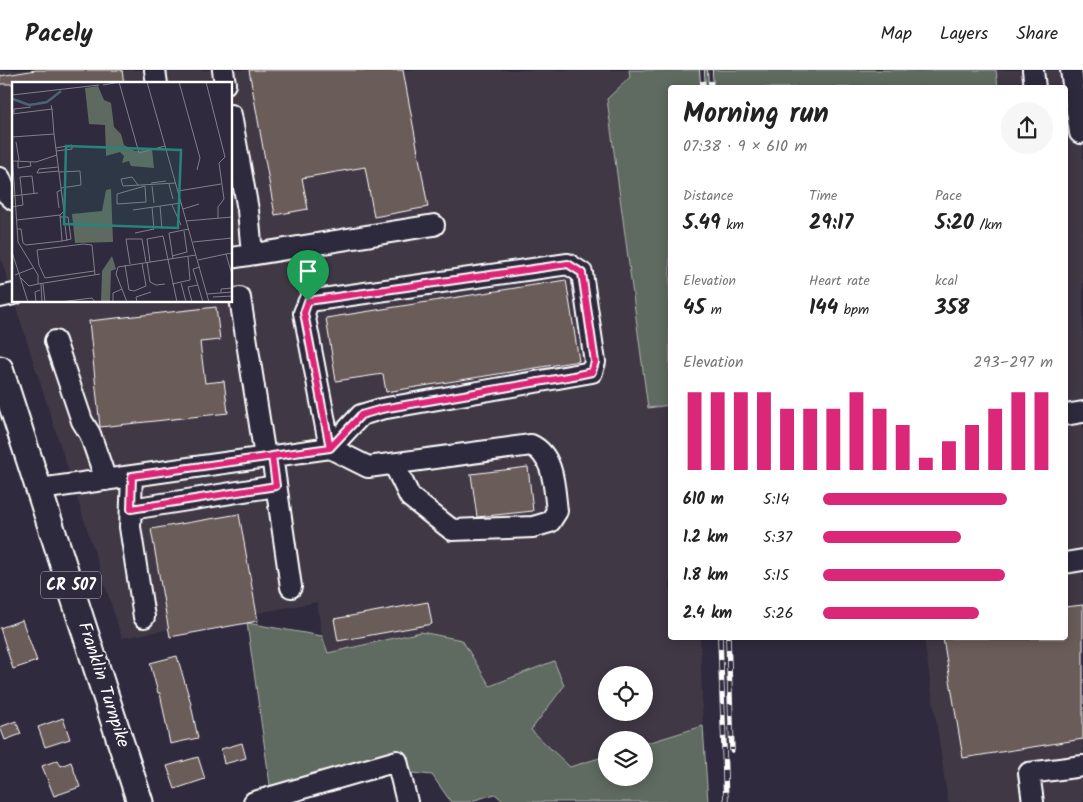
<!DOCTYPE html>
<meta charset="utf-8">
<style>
body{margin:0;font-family:Kalam,sans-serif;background:#f6f6f6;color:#222;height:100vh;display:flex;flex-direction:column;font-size:19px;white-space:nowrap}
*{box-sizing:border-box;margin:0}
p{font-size:16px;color:#767676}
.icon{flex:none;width:28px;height:28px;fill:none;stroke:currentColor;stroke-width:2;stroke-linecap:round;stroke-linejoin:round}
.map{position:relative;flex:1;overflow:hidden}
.side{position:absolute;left:668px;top:15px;width:400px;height:555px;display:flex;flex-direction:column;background:#fff;border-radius:5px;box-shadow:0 2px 12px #0003}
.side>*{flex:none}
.controls{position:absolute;left:598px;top:596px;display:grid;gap:10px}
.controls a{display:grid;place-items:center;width:55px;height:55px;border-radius:50%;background:#fff;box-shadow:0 2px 12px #0003;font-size:25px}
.pin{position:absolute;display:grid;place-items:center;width:42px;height:42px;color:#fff;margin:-51px -21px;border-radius:50% 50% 50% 0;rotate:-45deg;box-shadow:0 0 5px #0007}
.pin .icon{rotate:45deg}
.round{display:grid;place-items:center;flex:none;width:52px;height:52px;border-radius:26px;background:#f6f6f6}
.overview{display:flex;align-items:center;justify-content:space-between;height:85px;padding:0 15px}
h1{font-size:28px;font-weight:700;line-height:38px}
.metrics{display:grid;grid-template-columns:repeat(3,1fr);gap:8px;height:85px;padding:5px 15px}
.metrics div{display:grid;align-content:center}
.metrics b{font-size:21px;font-weight:700}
.metrics small{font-size:14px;font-weight:400}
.metrics p{font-size:14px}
.chart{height:140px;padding:10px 15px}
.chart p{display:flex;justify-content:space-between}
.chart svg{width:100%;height:90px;margin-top:5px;stroke:#db2777;stroke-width:6}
ul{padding:0 15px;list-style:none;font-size:16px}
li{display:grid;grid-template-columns:80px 60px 1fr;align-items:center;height:38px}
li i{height:12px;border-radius:6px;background:#db2777}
header{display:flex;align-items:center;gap:30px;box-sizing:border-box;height:70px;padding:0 25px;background:#fff;border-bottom:1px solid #e0e0e0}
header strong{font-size:24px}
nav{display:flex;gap:28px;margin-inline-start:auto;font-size:18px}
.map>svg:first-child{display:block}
.built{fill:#413945;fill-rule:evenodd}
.green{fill:#5e6a60;stroke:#aeb4b0}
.building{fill:#6b5c59;stroke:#fff}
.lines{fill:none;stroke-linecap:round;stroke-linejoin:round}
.minor-casing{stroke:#fff;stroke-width:24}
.major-casing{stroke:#fff;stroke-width:29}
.minor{stroke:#2f2a3d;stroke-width:20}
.major{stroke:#2f2a3d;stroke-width:25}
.rail-casing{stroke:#fff;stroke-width:5.5}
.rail{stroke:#2f2a3d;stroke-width:4;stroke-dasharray:11;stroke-linecap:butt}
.route-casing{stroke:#fff;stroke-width:10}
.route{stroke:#db2777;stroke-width:6}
.labels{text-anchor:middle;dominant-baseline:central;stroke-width:5;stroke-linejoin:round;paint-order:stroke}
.shield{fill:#2f2a3d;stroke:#c1bfc5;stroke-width:1}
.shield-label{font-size:16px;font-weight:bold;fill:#fff}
.street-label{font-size:18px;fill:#fff;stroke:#2f2a3d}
.inset-river{fill:none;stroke:#4b6473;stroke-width:2.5}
.inset-road{fill:none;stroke:#827f8b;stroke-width:1}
.view{fill:#27847c;fill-opacity:0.15;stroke:#27847c;stroke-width:2.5}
.inset-edge{fill:none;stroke:#fff;stroke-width:2.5}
</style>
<header>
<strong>Pacely</strong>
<nav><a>Map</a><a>Layers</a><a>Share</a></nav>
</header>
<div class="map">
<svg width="1083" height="732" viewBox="0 0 1083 732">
<rect width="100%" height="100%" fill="#2f2a3d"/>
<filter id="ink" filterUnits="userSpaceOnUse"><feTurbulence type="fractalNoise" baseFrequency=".02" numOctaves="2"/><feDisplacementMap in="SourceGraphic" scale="10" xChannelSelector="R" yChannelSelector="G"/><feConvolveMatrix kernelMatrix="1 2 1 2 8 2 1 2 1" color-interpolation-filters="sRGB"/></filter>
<g filter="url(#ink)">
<path class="built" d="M 0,0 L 629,0 L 630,7 L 607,29 L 648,337 L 670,335 L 670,568 L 700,568 L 703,656 L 644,674 L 644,670 L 606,670 L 606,686 L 571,697 L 531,660 L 564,616 L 490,616 L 462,570 L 421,562 L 328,583 L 322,566 L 317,532 L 122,568 L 14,231 L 231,231 L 231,14 L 14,14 L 14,229 L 0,186 ZM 606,605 L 644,605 L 644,642 L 606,642 Z
M 996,0 L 1083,0 L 1083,732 L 948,732 L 924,568 L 1065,568 L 1065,18 L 998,17 Z"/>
<path class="green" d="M 629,0 L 996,0 L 998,17 L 670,18 L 670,335 L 648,338 L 607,29 L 630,7 Z
M 247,553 L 322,566 L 328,583 L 421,562 L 462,570 L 490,616 L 554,591 L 564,616 L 531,660 L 570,697 L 606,686 L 606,708 L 644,708 L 644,674 L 703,656 L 708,732 L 504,732 L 495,724 L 468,732 L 451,732 L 432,705 L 382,700 L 272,729 Z"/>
<path class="building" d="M 36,0 L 122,0 L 124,14 L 0,14 L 0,6 Z
M 249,0 L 403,0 L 428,137 L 374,147 L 365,97 L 302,108 L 308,139 L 275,145 Z
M 566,210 L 579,291 L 386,322 L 383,304 L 336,311 L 326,248 Z
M 216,237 L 220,270 L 200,272 L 205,313 L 224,311 L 228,343 L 100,357 L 89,251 Z
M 528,397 L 533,441 L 477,447 L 471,404 Z
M 239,444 L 258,551 L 170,567 L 151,459 Z
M 428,532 L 432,554 L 338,571 L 334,549 Z
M 1083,535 L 1083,669 L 963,688 L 943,568 L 1065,568 L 1065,537 Z
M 22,550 L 37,591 L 13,599 L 0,558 Z
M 177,586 L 190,630 L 198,668 L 170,674 L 160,623 L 158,623 L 150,593 Z
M 63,648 L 70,669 L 45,677 L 38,657 Z
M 16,651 L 21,664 L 5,670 L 0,657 Z
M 242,673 L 246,688 L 224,694 L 221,679 Z
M 198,687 L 205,709 L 175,719 L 167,696 Z
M 58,690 L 61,696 L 71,692 L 80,717 L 54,726 L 42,696 Z"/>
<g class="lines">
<g class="minor-casing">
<path id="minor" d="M 155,0 L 157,14
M 223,0 L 225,14
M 1033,0 L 1035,18
M 1071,0 L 1080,63
M 231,45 L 248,140 L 252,184
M 0,108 L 6,123 L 14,130
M 231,188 L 434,155
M 568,194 L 582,203 L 595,292 L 592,302 L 381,339 L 361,345 L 330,378 L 304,243 L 309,231 Z
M 0,227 L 14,224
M 240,228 L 265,387
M 55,271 L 82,351 L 90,364 L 106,410
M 1065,345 L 1083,342
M 330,378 L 368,397 L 531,375 C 555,386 554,419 557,441 L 550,452 L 533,457 L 452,460 L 410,427 L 394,394
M 272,386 L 291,517
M 132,406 L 130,457 L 144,547
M 40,419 L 330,378
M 131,439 L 276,416
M 1065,493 L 1083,490
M 254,732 L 397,691 L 407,732
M 1033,732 L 1029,703 L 1083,696"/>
</g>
<g class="major-casing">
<path id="major" d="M 0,299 L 140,732"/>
</g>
<use href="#minor" class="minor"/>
<use href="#major" class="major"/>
<g class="rail-casing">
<path id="rail" d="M 702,0 L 703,18
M 710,0 L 711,18
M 720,568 L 726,732
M 728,568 L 732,680"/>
</g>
<use href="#rail" class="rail"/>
</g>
</g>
<g class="lines" filter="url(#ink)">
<g class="route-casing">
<path id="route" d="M 308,231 L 304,243 L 330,378 L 132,406 L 131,439 L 276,416 L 272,386 L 330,378 L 361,345 L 382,339 L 573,306 L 592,302 L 595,292 L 582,203 L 568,194 L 308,231"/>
</g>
<use href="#route" class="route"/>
</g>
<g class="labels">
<rect class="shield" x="41" y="501.5" width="60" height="27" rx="4"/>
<g class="shield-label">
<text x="71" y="515">CR 507</text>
</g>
<g class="street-label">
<text transform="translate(103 615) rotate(72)">Franklin Turnpike</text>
</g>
</g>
<g transform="translate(12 12)">
<rect width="220" height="220" fill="#2f2a3d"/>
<path d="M 86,4 L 92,18 L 99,21 L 102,45 L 109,52 L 112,63 L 123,69 L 140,67 L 142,86 L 119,84 L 117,79 L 110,81 L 112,74 L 108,70 L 94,74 L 93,43 L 77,42 L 73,6 ZM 99,107 L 101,160 L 63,161 L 60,132 L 90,129 L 94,108 ZM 100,174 L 104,187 L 99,189 L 98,220 L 89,220 L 90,189 Z" fill="#5e6a60"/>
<path class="inset-river" d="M 1,17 L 17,23 L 24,22 L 35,20 L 49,9"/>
<path class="inset-road" d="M 107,0 L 127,71 L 153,64M 135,0 L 197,220M 161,0 L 177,0M 167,0 L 188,76 L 185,88M 194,0 L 213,75M 91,3 L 108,0M 0,13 L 87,3M 40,27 L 42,52M 2,31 L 2,27 L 19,25M 0,32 L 40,27 L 39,23M 0,55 L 42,52 L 52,129 L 48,133 L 5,138M 4,60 L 7,78M 44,66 L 60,63 L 60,67 L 44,69M 0,69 L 6,160 L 26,193 L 26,202M 6,78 L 6,86 L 19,84 L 18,80M 1,79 L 24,80 L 45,73M 46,85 L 27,87 L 25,91 L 47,89M 47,90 L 68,89 L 69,103 L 49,106M 139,101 L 154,99M 157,102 L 161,117M 126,103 L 120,95 L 109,97 L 111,104 L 164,101M 133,104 L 134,120 L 105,122 L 105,112 ZM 140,104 L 142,121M 166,109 L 209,102M 0,114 L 26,111M 212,117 L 207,81 L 213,75M 160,123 L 169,143M 148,124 L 150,147M 0,125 L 11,123 L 8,95 L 20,94 L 22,111M 47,126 L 45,110 L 49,108M 171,127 L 187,122M 121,128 L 169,121M 48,135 L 56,135 L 59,157 L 50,159M 52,135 L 55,159M 206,136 L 206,125 L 212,117M 174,139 L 220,135M 5,147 L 9,147 L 11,161 L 14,163 L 50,159 L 48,133M 123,151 L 142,147 L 140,125M 181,160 L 220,156M 0,170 L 16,220M 220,171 L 214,172 L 220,193M 160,174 L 175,170 L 172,149M 161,177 L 157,151 L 177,147M 186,178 L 214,172M 135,180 L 138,200 L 144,203 L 153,202M 138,180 L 135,157 L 151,154 L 165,220M 118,182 L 114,157 L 130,157 L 134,180M 113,183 L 117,208 L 122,209 L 134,204 L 130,181M 188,185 L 181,187 L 191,220M 82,189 L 33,196 L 27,183 L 25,168 L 71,162 L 80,163 L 83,193M 3,193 L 21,186M 9,196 L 17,204 L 26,202M 169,201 L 174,220M 26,202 L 88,192M 29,202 L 30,220M 31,202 L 33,220M 160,202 L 178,198 L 176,175M 209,211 L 209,207 L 220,206M 195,212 L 220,210M 201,215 L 220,214M 24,220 L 23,210 L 28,208M 48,220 L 80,216 L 83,220M 101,220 L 101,211 L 110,207M 115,220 L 104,192 L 106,185 L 184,173M 125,220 L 124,215 L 139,210M 180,220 L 176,205 L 186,203"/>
<path class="view" d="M 54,64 L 169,68 L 166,146 L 52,142 Z"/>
<rect width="220" height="220" class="inset-edge"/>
</g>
</svg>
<div class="controls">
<a><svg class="icon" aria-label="locate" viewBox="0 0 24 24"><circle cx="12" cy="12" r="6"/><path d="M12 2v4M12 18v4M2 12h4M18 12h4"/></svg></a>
<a><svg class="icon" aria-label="layers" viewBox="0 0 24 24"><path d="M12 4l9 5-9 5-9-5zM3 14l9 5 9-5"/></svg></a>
</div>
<div class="pin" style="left:308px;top:231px;background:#1e9e55"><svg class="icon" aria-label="arrive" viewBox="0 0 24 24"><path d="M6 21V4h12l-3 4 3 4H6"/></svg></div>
<section class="side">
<div class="overview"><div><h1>Morning run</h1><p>07:38 · 9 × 610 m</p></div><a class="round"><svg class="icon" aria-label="share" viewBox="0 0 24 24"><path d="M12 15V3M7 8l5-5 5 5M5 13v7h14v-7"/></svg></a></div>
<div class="metrics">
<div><p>Distance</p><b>5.49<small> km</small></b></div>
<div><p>Time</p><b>29:17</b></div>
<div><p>Pace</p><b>5:20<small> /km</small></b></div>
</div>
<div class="metrics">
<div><p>Elevation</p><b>45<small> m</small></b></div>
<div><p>Heart rate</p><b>144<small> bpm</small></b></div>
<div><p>kcal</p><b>358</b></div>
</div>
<div class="chart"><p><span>Elevation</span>293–297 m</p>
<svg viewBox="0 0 160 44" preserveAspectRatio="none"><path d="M5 44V6M15 44V6M25 44V6M35 44V6M45 44V14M55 44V14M65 44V14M75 44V6M85 44V14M95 44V22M105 44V38M115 44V30M125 44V22M135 44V14M145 44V6M155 44V6"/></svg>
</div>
<ul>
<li><b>610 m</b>5:14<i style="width:80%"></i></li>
<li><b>1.2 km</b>5:37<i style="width:60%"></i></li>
<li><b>1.8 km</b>5:15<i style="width:79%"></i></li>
<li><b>2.4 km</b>5:26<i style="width:68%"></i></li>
</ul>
</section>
</div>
